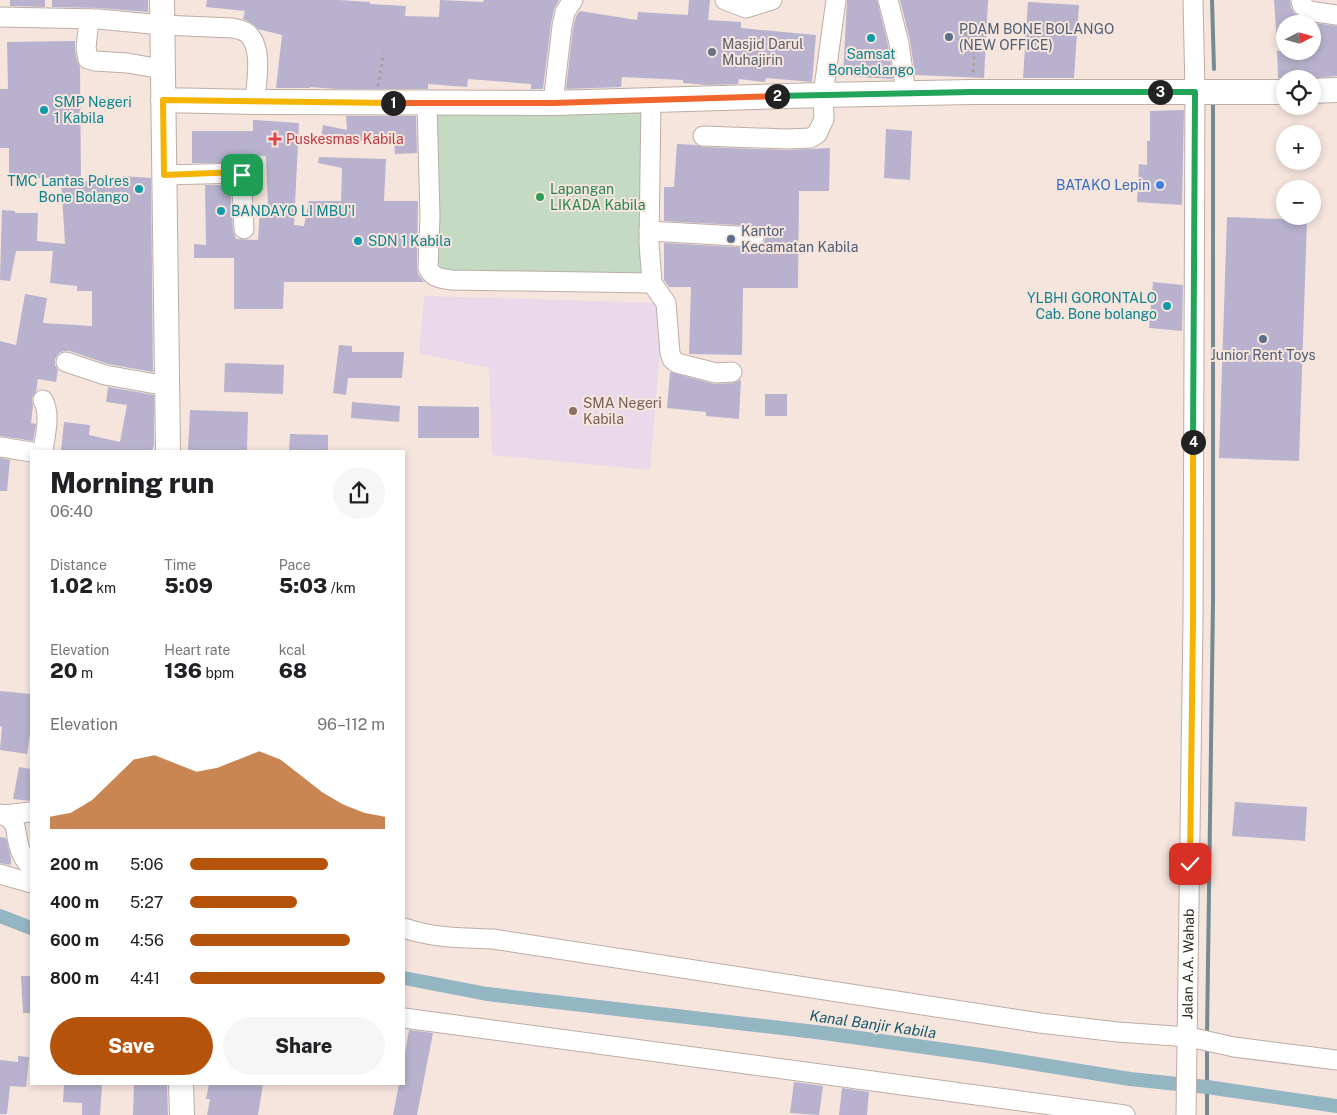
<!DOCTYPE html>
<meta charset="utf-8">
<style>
body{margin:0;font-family:"Public Sans",sans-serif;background:#f6f6f6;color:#202124;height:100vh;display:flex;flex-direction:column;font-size:19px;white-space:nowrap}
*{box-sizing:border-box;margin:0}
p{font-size:16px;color:#757577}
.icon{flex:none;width:28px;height:28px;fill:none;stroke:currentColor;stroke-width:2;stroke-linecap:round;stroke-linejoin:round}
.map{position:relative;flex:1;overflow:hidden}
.drawer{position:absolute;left:30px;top:450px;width:375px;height:635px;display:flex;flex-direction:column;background:#fff;border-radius:0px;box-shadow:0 2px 8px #0003}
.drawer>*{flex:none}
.needle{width:32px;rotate:84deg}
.controls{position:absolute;left:1276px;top:15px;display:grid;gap:10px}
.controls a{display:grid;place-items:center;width:45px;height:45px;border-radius:50%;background:#fff;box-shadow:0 2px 8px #0003;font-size:25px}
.pin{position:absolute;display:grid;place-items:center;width:42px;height:42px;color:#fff;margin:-21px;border-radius:10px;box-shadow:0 2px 8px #0006}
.km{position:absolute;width:25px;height:25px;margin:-12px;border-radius:50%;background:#222;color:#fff;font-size:14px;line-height:25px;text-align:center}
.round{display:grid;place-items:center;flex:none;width:52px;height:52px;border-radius:26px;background:#f6f6f6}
.summary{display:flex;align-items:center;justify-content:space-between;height:85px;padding:0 20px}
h1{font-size:28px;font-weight:800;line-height:38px}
.figures{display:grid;grid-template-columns:repeat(3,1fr);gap:8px;height:85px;padding:5px 20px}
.figures div{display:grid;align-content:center}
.figures b{font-size:21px;font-weight:800}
.figures small{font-size:14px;font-weight:400}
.figures p{font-size:14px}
.chart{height:140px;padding:10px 20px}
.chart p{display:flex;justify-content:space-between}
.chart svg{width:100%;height:90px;margin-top:5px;fill:#b45309;opacity:.7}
.cta{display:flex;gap:10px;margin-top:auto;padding:10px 20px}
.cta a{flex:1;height:58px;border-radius:30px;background:#b45309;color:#fff;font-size:20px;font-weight:800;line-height:58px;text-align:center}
.cta a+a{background:#f6f6f6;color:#202124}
ul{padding:0 20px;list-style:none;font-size:16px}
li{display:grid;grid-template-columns:80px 60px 1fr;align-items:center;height:38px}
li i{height:12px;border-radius:6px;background:#b45309}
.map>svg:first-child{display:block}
.education{fill:#ead9ea}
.green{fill:#c4dac3}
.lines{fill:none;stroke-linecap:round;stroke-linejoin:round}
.stream{stroke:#758a93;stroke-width:4}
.canal{stroke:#94b5c2;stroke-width:14}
.building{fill:#b8b2ce}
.minor-casing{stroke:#bdada5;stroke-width:21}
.major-casing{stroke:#bdada5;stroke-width:26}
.path{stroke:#a99c96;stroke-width:2.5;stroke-dasharray:2.5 4;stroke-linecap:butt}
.minor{stroke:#fff;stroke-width:19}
.major{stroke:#fff;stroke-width:24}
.split-1-casing{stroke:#fff;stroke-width:10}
.split-2-casing{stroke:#fff;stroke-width:10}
.split-3-casing{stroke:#fff;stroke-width:10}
.split-4-casing{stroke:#fff;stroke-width:10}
.split-5-casing{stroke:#fff;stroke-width:10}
.split-1{stroke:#f5b400;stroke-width:6}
.split-2{stroke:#f0652b;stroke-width:6}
.split-3{stroke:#22a559;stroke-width:6}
.split-4{stroke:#22a559;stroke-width:6}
.split-5{stroke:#f5b400;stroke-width:6}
.service-dot{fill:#5c6f8a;stroke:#f6e5dd;stroke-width:2}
.culture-dot{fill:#0f9aa8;stroke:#f6e5dd;stroke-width:2}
.worship-dot{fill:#6b7280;stroke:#f6e5dd;stroke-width:2}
.health-dot{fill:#e0444e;stroke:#f6e5dd;stroke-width:2}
.shop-dot{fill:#3f7fe0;stroke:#f6e5dd;stroke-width:2}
.leisure-dot{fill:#2e9e5b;stroke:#f6e5dd;stroke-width:2}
.education-dot{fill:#8d6e63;stroke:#f6e5dd;stroke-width:2}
.labels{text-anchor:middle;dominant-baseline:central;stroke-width:4;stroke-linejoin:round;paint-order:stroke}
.service-label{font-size:14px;fill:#4e5e75;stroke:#f6e5dd;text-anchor:start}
.worship-label{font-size:14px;fill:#5b616d;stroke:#f6e5dd;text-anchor:start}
.culture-label{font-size:14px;fill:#0d838f;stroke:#f6e5dd;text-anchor:start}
.health-label{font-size:14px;fill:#be3a42;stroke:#f6e5dd;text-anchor:start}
.shop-label{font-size:14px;fill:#366cbe;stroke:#f6e5dd;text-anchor:end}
.leisure-label{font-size:14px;fill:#27864d;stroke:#f6e5dd;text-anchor:start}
.education-label{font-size:14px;fill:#785e54;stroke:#f6e5dd;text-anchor:start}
.street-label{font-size:14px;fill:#2e2724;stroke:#f6e5dd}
.water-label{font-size:15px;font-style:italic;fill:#17586b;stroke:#f6e5dd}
</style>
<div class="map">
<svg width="1337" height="1115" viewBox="0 0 1337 1115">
<rect width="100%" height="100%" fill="#f6e5dd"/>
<path class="education" d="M 424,296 L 664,303 L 650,470 L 492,455 L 489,368 L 419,353 Z"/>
<path class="green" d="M 432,112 L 647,112 L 644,286 L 437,281 Z"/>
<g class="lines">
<path class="stream" d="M 1212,0 L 1214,69
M 1207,1035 L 1213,602 L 1213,104
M 1207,1115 L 1207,1047"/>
<path class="canal" d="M 0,916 L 31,928
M 404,978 L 487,994 L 824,1033 L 981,1055 L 1130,1079 L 1207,1087 L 1337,1106"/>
</g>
<path class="building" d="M 10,0 L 45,0 L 45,7 L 10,6 Z
M 52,0 L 148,0 L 148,12 L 98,8 L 52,7 Z
M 207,0 L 339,0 L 370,2 L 370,4 L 406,6 L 405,16 L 439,17 L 440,0 L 483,2 L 484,0 L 559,0 L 554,9 L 551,24 L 543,89 L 531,89 L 531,84 L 468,79 L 467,87 L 428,84 L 428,89 L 337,89 L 310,87 L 310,88 L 276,88 L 282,35 L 258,29 L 253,24 L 243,19 L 245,11 L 206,7 Z
M 689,0 L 710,0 L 708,20 L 741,22 L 741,28 L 816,35 L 812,82 L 766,78 L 765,82 L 739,79 L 738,84 L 708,85 L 683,83 L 683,80 L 622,77 L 621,87 L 566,89 L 573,28 L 576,16 L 580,11 L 637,20 L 638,12 L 688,15 Z
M 847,0 L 877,0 L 888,45 L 893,79 L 843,76 Z
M 900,0 L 988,0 L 984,78 L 915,75 L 910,40 Z
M 1274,0 L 1290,0 L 1291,7 L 1294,13 L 1307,22 L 1337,26 L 1337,76 L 1306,79 L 1278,78 L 1277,51 L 1312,51 L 1312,24 L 1285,24 L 1285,44 L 1277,44 Z
M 1028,2 L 1079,5 L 1074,78 L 1023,78 Z
M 75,41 L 75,50 L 77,61 L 80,67 L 81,181 L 123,180 L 123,176 L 151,178 L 153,372 L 108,364 L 70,351 L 64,351 L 59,353 L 55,359 L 55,365 L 58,370 L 56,382 L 38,379 L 36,392 L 32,398 L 33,406 L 31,423 L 36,424 L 33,441 L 0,436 L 0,341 L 16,345 L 25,294 L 47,298 L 43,323 L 92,326 L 92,291 L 77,291 L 77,286 L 50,283 L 53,251 L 16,251 L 10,281 L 0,280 L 2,210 L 15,211 L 15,213 L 38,213 L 37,241 L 65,244 L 61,178 L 9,178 L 9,148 L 0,148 L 0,89 L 8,89 L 7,42 Z
M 1184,110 L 1182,205 L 1137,202 L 1139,164 L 1147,165 L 1147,141 L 1150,141 L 1150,111 Z
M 346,116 L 416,116 L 417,153 L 395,154 L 394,138 L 320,144 L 323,125 L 347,130 Z
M 253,120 L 299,123 L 294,225 L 304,226 L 309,201 L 341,201 L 342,168 L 318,163 L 319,157 L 386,159 L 384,201 L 418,201 L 417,268 L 418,274 L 424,282 L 284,282 L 283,309 L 234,309 L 234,258 L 194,258 L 194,244 L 206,245 L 205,185 L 230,185 L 233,230 L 236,239 L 258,240 L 260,206 L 268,207 L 266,156 L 244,155 L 244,163 L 192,163 L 192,131 L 253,131 Z
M 886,129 L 912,131 L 910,180 L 884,178 Z
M 677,144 L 696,145 L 703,147 L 787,150 L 830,148 L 829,191 L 799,191 L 798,288 L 743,288 L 742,355 L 689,354 L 691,287 L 669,287 L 664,280 L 664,243 L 754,248 L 759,247 L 764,243 L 765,237 L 764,232 L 761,228 L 755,226 L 664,221 L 664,187 L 674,187 Z
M 1227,217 L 1307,220 L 1299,461 L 1219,458 Z
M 1153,282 L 1183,285 L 1182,331 L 1149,328 Z
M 339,345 L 352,346 L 352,352 L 404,352 L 402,378 L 348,378 L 346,395 L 333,393 Z
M 225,363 L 284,365 L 283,394 L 224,392 Z
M 670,372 L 714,384 L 733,383 L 741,380 L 739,419 L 706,416 L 706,412 L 667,408 Z
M 108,387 L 154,395 L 154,445 L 152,451 L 61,451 L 64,422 L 90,425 L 89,435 L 120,442 L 127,405 L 106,402 Z
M 765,394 L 787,394 L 787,416 L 765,416 Z
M 352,402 L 400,406 L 399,422 L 351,418 Z
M 418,406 L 479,407 L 479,438 L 418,438 Z
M 190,410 L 248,412 L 247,451 L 188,451 Z
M 290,434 L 328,435 L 328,451 L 289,451 Z
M 0,458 L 10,460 L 7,491 L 0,491 Z
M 0,691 L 31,694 L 31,728 L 27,754 L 0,750 L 2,727 L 0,726 Z
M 19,767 L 31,769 L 31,801 L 13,799 Z
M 1235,802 L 1307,807 L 1305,841 L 1232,836 Z
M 0,837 L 6,838 L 11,858 L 11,865 L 0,863 Z
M 21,976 L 31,976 L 31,1013 L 23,1013 Z
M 409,1030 L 433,1033 L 417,1115 L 393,1115 L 399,1084 L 404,1084 L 404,1060 Z
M 18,1056 L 29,1057 L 26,1087 L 10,1086 L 7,1114 L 0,1114 L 0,1060 L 18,1062 Z
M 794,1082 L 823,1086 L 819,1115 L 790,1113 Z
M 64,1084 L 102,1084 L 100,1115 L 82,1115 L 82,1103 L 63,1102 Z
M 134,1084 L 167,1084 L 168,1115 L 133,1115 Z
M 209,1084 L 263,1084 L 258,1115 L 207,1115 L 210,1099 L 206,1099 Z
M 842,1088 L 869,1092 L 867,1115 L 839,1115 Z"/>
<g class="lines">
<g class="minor-casing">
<g id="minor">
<path d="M 725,0 L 746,8 L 772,0"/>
<path d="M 888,0 L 899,43 L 906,93"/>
<path d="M 1301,0 L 1302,5 L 1309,11 L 1337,15"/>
<path d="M 0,17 L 98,19 L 162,25 L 232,28 C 237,29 243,30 247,33 C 264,47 256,83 255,102"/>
<path d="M 89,19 L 86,48 L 88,59 L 95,61 L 127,63 L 162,69"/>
<path d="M 651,101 L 649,243 L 652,283 L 666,303 L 670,353 L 672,359 L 677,363 L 716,373 L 732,372"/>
<path d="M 427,103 L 430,217 L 428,268 C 433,278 440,278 451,280 L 652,283"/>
<path d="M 553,103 L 562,26 L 565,12 L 573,0"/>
<path d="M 703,136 L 787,139 L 810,138 L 817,134 L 824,119 L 823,95 L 836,0"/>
<path d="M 164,175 L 241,173 L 244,229"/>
<path d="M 649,231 L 754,237"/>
<path d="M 66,362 L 105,375 L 167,386"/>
<path d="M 43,400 C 51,415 45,435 43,451"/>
<path d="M 0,447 L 31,452"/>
<path d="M 0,814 C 20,821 14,830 19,846 C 21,854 26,862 31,867"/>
<path d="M 3,815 L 31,812"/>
<path d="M 0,874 L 31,883"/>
<path d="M 404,928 C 433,938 462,938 493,939 L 1040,1023 L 1118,1032 L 1189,1037 L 1234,1047 L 1337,1060"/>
<path d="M 404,1018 L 1125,1115"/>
<path id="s1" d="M 1186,1115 L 1193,621 L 1195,92 L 1193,0"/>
</g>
</g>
<g class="major-casing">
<path id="major" d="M 162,0 L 168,451
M 1312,91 L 1337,90
M 163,100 L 255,102 L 553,103 L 823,95 L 971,92 L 1285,92
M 181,1084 L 182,1115"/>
</g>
<path class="path" d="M 965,33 C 977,47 974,58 973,75
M 378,86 L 384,53"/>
<use href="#minor" class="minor"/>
<use href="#major" class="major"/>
</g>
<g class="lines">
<g class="split-1-casing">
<path id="split-1" d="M 242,175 L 238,172 L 164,175 L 163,100 L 393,103"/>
</g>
<g class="split-2-casing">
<path id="split-2" d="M 393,103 L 553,103 L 777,96"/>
</g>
<g class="split-3-casing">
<path id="split-3" d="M 777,96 L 971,92 L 1160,92"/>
</g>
<g class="split-4-casing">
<path id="split-4" d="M 1160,92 L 1195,92 L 1193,442"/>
</g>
<g class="split-5-casing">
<path id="split-5" d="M 1190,864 L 1193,621 L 1193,442"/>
</g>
<use href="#split-1" class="split-1"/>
<use href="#split-2" class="split-2"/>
<use href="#split-3" class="split-3"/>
<use href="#split-4" class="split-4"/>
<use href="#split-5" class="split-5"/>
</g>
<g class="service-dot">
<circle cx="949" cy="37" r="5"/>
<circle cx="731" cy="239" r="5"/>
<circle cx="1263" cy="339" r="5"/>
</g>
<g class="culture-dot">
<circle cx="871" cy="38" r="5"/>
<circle cx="44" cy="110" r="5"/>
<circle cx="139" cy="189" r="5"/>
<circle cx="221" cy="211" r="5"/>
<circle cx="358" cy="241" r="5"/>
<circle cx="1167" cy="306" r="5"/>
</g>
<circle class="worship-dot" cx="712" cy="52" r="5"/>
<path class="health-dot" d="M272.5 131.5h5v5h5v5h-5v5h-5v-5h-5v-5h5z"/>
<circle class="shop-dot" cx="1160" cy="185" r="5"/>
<circle class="leisure-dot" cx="540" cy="197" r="5"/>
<circle class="education-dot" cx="573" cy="411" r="5"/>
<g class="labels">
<g class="service-label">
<text x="959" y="29">PDAM BONE BOLANGO<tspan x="959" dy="16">(NEW OFFICE)</tspan></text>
<text x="741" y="231">Kantor<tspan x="741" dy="16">Kecamatan Kabila</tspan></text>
<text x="1263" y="355" text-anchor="middle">Junior Rent Toys</text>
</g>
<g class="worship-label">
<text x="722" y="44">Masjid Darul<tspan x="722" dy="16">Muhajirin</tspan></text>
</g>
<g class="culture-label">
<text x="871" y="54" text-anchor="middle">Samsat<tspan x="871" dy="16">Bonebolango</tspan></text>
<text x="54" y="102">SMP Negeri<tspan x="54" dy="16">1 Kabila</tspan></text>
<text x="129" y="181" text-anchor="end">TMC Lantas Polres<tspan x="129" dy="16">Bone Bolango</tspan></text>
<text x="231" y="211">BANDAYO LI MBU'I</text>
<text x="368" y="241">SDN 1 Kabila</text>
<text x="1157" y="298" text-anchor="end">YLBHI GORONTALO<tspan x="1157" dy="16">Cab. Bone bolango</tspan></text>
</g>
<g class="health-label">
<text x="286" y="139">Puskesmas Kabila</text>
</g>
<g class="shop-label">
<text x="1150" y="185">BATAKO Lepin</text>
</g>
<g class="leisure-label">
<text x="550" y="189">Lapangan<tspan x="550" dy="16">LIKADA Kabila</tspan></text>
</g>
<g class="education-label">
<text x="583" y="403">SMA Negeri<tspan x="583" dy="16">Kabila</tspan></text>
</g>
<g class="street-label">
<text stroke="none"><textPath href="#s1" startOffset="151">Jalan A.A. Wahab</textPath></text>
</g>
<g class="water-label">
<text transform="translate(873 1024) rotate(8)">Kanal Banjir Kabila</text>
</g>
</g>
</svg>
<div class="controls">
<a><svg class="needle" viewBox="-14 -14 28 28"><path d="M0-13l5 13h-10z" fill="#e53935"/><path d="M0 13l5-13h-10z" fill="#757577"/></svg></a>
<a><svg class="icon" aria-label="locate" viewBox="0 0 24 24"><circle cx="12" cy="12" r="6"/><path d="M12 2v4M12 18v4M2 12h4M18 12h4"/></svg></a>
<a>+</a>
<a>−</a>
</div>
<div class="pin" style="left:242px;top:175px;background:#1e9e55"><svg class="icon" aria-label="arrive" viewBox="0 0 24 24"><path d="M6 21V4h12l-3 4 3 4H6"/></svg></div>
<div class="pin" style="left:1190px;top:864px;background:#d93025"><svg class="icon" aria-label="check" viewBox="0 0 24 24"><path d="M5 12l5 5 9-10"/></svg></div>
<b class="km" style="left:393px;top:103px">1</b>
<b class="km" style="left:777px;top:96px">2</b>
<b class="km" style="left:1160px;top:92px">3</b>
<b class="km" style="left:1193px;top:442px">4</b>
<section class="drawer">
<div class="summary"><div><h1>Morning run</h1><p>06:40</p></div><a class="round"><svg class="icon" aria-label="share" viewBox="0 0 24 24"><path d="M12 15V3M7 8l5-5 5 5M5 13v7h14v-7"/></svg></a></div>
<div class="figures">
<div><p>Distance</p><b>1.02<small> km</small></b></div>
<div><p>Time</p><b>5:09</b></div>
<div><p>Pace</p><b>5:03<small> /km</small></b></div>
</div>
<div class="figures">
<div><p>Elevation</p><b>20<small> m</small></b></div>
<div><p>Heart rate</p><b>136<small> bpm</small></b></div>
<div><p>kcal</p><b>68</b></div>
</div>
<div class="chart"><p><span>Elevation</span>96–112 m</p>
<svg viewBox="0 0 160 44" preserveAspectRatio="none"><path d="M0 44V38L10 36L20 30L30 20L40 10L50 8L60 12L70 16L80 14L90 10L100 6L110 10L120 18L130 26L140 32L150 36L160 38V44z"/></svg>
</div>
<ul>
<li><b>200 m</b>5:06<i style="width:71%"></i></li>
<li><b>400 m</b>5:27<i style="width:55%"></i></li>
<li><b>600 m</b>4:56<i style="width:82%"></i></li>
<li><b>800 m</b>4:41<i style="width:100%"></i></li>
</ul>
<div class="cta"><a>Save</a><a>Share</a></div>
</section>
</div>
